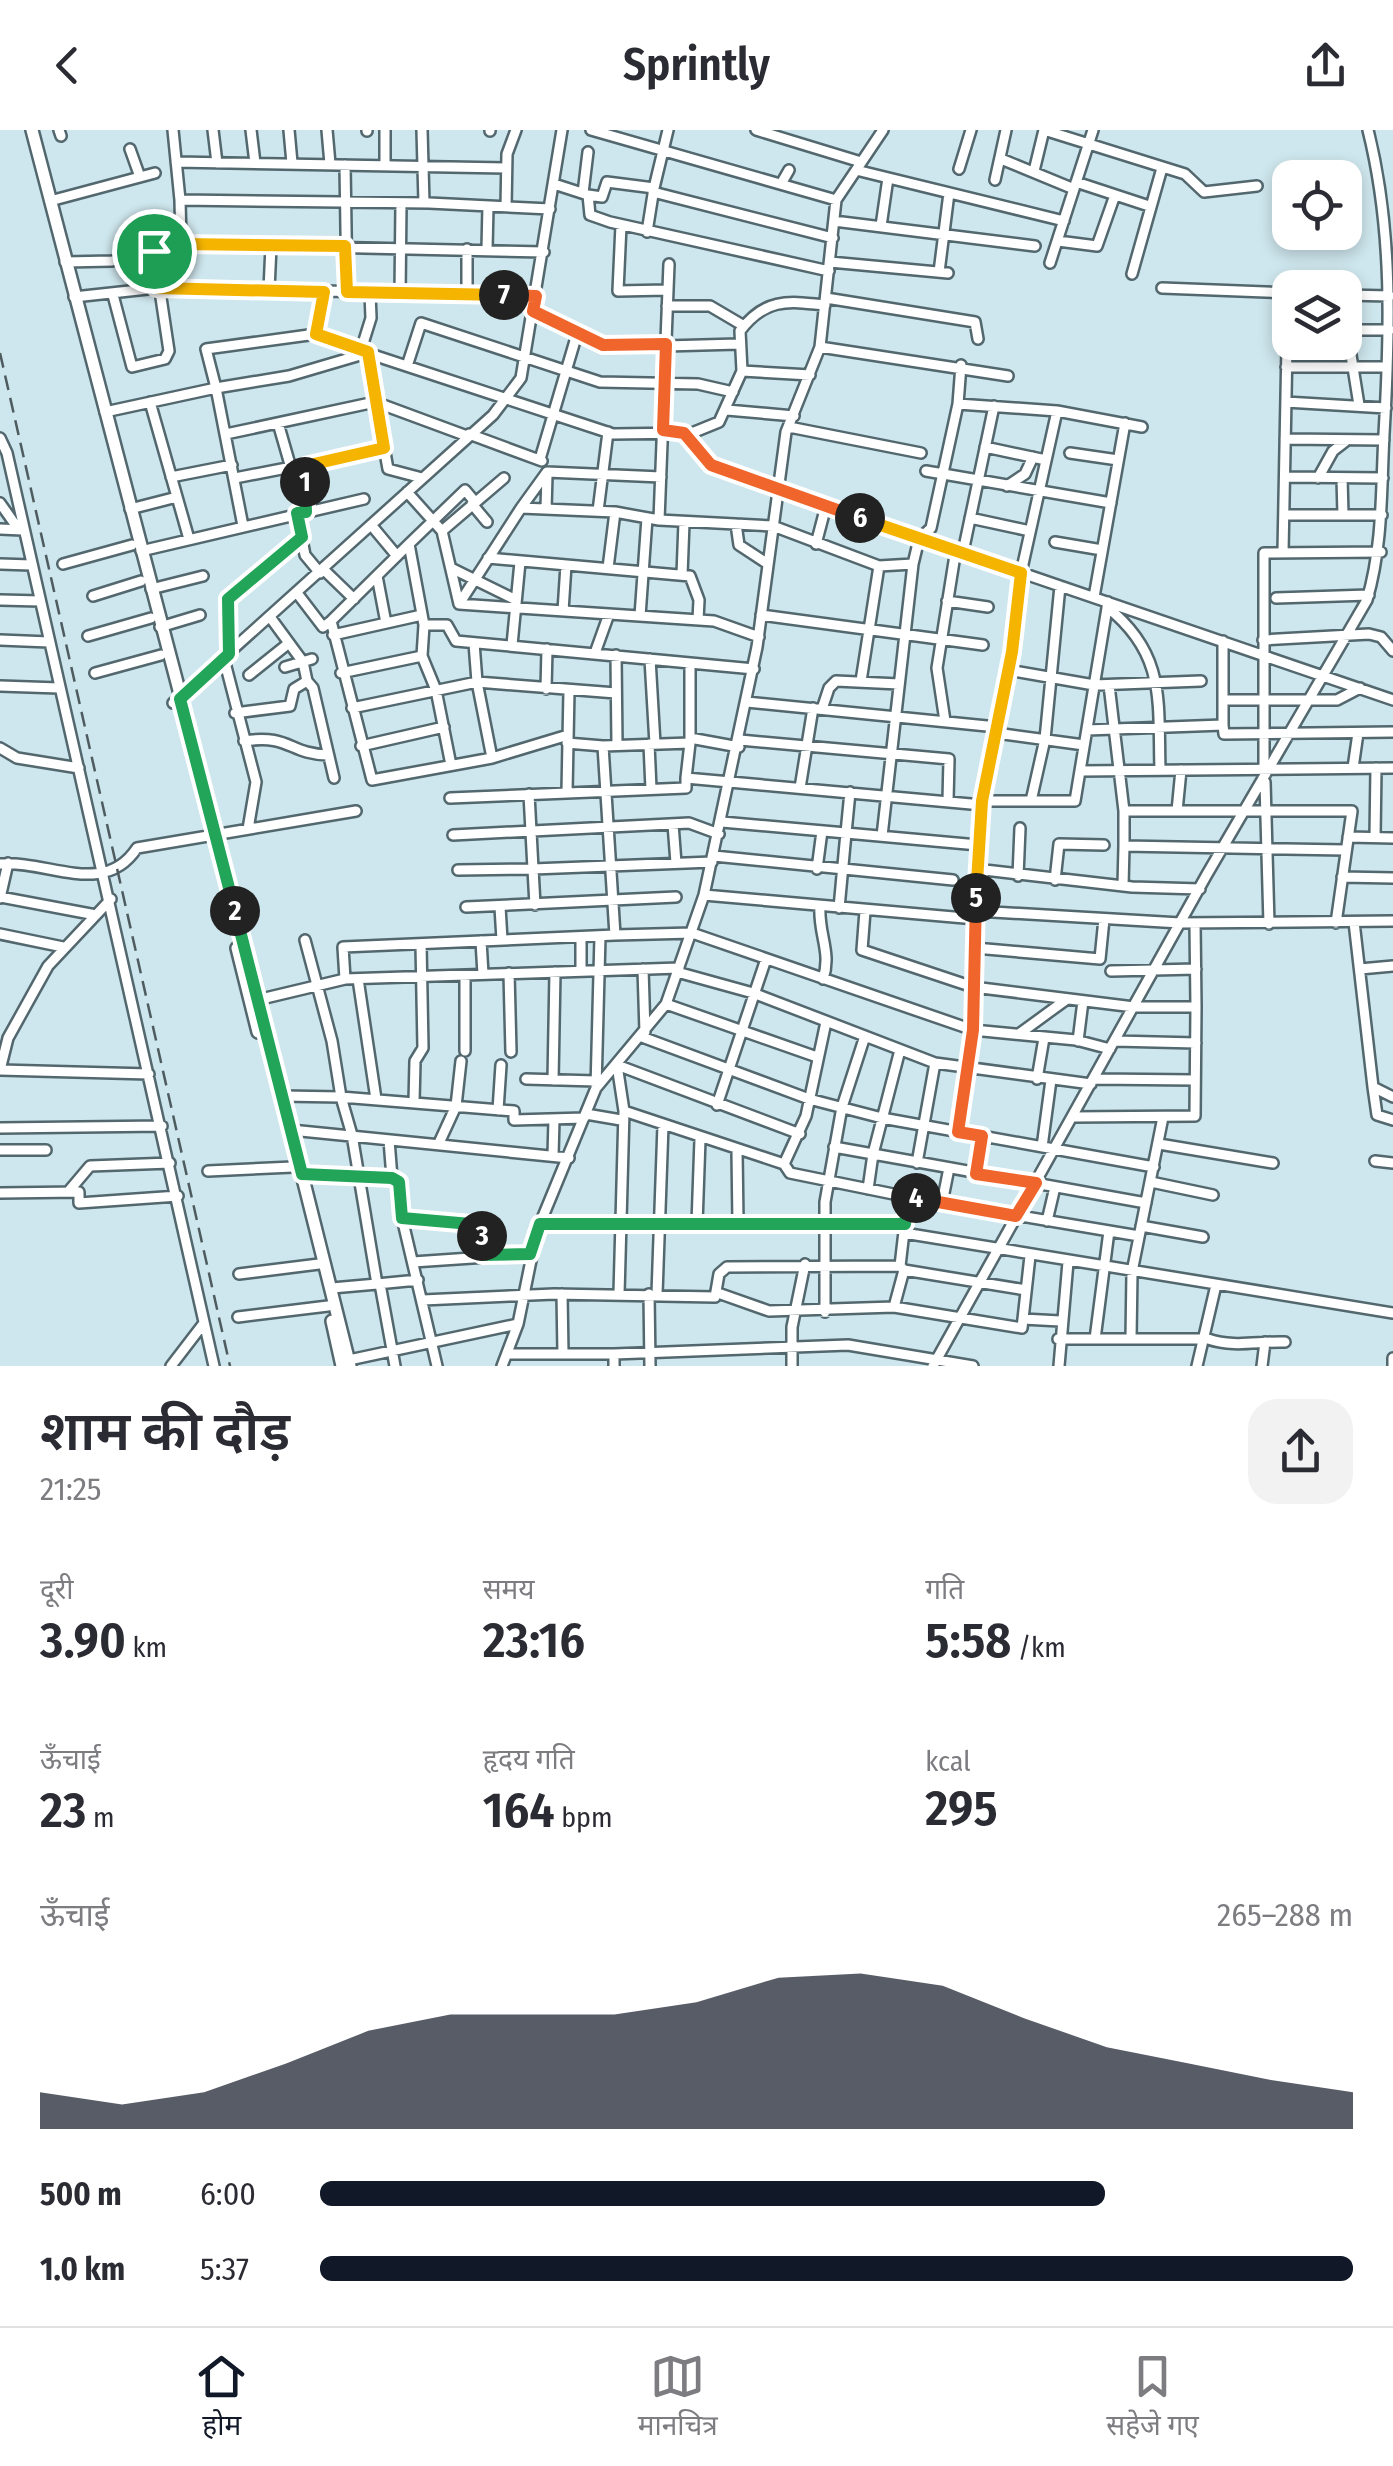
<!DOCTYPE html>
<html lang="hi">
<meta charset="utf-8">
<style>
body{margin:0;font-family:"Fira Sans Condensed","Noto Sans Devanagari",sans-serif;background:#f2f2f3;color:#2b2b33;height:100vh;display:flex;flex-direction:column;font-size:38px;white-space:nowrap}
*{box-sizing:border-box;margin:0}
p{font-size:32px;color:#7c7c81}
.icon{flex:none;width:55px;height:55px;fill:none;stroke:currentColor;stroke-width:2;stroke-linecap:round;stroke-linejoin:round}
.map{position:relative;height:1236px;overflow:hidden}
.sheet{display:flex;flex-direction:column;background:#fff;flex:1}
.sheet>*{flex:none}
.buttons{position:absolute;left:1272px;top:30px;display:grid;gap:20px}
.buttons a{display:grid;place-items:center;width:90px;height:90px;border-radius:20px;background:#fff;box-shadow:0 5px 15px #0003;font-size:50px}
.pin{position:absolute;display:grid;place-items:center;width:85px;height:85px;color:#fff;margin:-42px;border:5px solid #fff;border-radius:50%;box-shadow:0 2px 10px #0007}
.km{position:absolute;width:50px;height:50px;margin:-25px;border-radius:50%;background:#222;color:#fff;font-size:28px;line-height:50px;text-align:center}
.round{display:grid;place-items:center;flex:none;width:105px;height:105px;border-radius:30px;background:#f2f2f3}
.overview{display:flex;align-items:center;justify-content:space-between;height:170px;padding:0 40px}
h1{font-size:55px;font-weight:600;line-height:75px}
.figures{display:grid;grid-template-columns:repeat(3,1fr);gap:15px;height:170px;padding:10px 40px}
.figures div{display:grid;align-content:center}
.figures b{font-size:50px;font-weight:600}
.figures small{font-size:28px;font-weight:400}
.figures p{font-size:28px}
.chart{height:280px;padding:20px 40px}
.chart p{display:flex;justify-content:space-between}
.chart svg{width:100%;height:180px;margin-top:10px;fill:#111827;opacity:.7}
ul{padding:0 40px;list-style:none;font-size:32px}
li{display:grid;grid-template-columns:160px 120px 1fr;align-items:center;height:75px}
li i{height:25px;border-radius:12px;background:#111827}
header{display:flex;justify-content:space-between;align-items:center;height:130px;padding:0 40px;background:#fff;font-size:45px;font-weight:600}
.tabs{display:flex;justify-content:space-around;align-items:center;height:140px;border-top:2px solid #e1e1e2;background:#fff;font-size:28px;color:#7c7c81}
.tabs a{display:grid;justify-items:center;gap:5px}
.tabs .on{color:#111827}
.map>svg:first-child{display:block}
.lines{fill:none;stroke-linecap:round;stroke-linejoin:round}
.minor-casing{stroke:#53676e;stroke-width:14}
.major-casing{stroke:#53676e;stroke-width:16}
.minor{stroke:#fff;stroke-width:9}
.major{stroke:#fff;stroke-width:11}
.rail{stroke:#4e5b5f;stroke-width:2.5;stroke-dasharray:15 8;stroke-linecap:butt}
.split-1-casing{stroke:#fff;stroke-width:20}
.split-2-casing{stroke:#fff;stroke-width:20}
.split-3-casing{stroke:#fff;stroke-width:20}
.split-4-casing{stroke:#fff;stroke-width:20}
.split-5-casing{stroke:#fff;stroke-width:20}
.split-6-casing{stroke:#fff;stroke-width:20}
.split-7-casing{stroke:#fff;stroke-width:20}
.split-8-casing{stroke:#fff;stroke-width:20}
.split-1{stroke:#f5b400;stroke-width:12}
.split-2{stroke:#22a559;stroke-width:12}
.split-3{stroke:#22a559;stroke-width:12}
.split-4{stroke:#22a559;stroke-width:12}
.split-5{stroke:#f0652b;stroke-width:12}
.split-6{stroke:#f5b400;stroke-width:12}
.split-7{stroke:#f0652b;stroke-width:12}
.split-8{stroke:#f5b400;stroke-width:12}
</style>
<header><svg class="icon" aria-label="back" viewBox="0 0 24 24"><path d="M15 5l-7 7 7 7"/></svg>Sprintly<svg class="icon" aria-label="share" viewBox="0 0 24 24"><path d="M12 15V3M7 8l5-5 5 5M5 13v7h14v-7"/></svg></header>
<div class="map">
<svg width="1393" height="1236" viewBox="0 0 1393 1236">
<rect width="100%" height="100%" fill="#cee6ed"/>
<g class="lines">
<g class="minor-casing">
<path id="minor" d="M 59,0 L 61,6
M 173,0 L 180,70
M 213,0 L 217,33
M 251,0 L 255,33
M 289,0 L 292,33
M 327,0 L 330,34
M 367,0 L 367,1
M 385,0 L 385,36
M 422,0 L 424,73
M 591,0 L 836,70
M 756,0 L 861,32
M 1044,0 L 1185,44 L 1204,62 L 1257,56
M 490,1 L 490,0
M 130,19 L 140,47
M 1001,29 L 1074,59
M 176,32 L 506,38
M 345,35 L 347,162
M 959,39 L 971,0
M 856,40 L 1064,91
M 1034,41 L 1044,0
M 995,50 L 1006,0
M 1076,52 L 1149,76
M 554,54 L 588,65 L 590,85 L 610,92 L 829,141
M 781,54 L 789,40
M 653,62 L 833,108
M 583,63 L 588,22
M 588,65 L 602,67 L 607,52 L 654,58 L 668,0
M 50,71 L 155,43
M 506,77 L 507,24 L 516,0
M 834,91 L 1035,116
M 621,95 L 618,161 L 667,160
M 881,96 L 888,48
M 647,102 L 654,58
M 1058,111 L 1097,116 L 1115,65
M 181,114 L 544,122
M 487,119 L 488,76
M 65,132 L 112,131 L 181,114 L 180,70 L 429,73 L 550,79
M 830,132 L 948,143
M 1050,133 L 1093,0
M 669,134 L 659,390 L 773,396 L 879,436 L 913,434 L 919,409 L 931,398 L 958,274 L 961,235
M 939,142 L 949,63
M 1132,144 L 1162,38
M 1162,158 L 1290,163
M 269,160 L 271,116
M 467,164 L 467,119
M 113,165 L 132,237 L 165,229 L 169,221 L 154,121
M 400,165 L 401,73
M 1345,165 L 1390,166
M 74,167 L 157,158 L 536,165
M 826,168 L 975,192 L 978,209
M 667,176 L 710,176 L 744,196
M 533,181 L 577,204
M 1345,200 L 1390,200
M 1347,200 L 1359,275
M 316,204 L 325,161
M 666,216 L 738,214
M 820,217 L 1008,246
M 361,220 L 371,188 L 370,163
M 407,236 L 421,193 L 600,252 L 698,254 L 733,262
M 1286,237 L 1387,237
M 742,241 L 740,201 C 765,168 787,171 825,175
M 150,272 L 189,409
M 1286,272 L 1386,278
M 958,274 L 1057,281 L 1142,297
M 727,280 L 794,286
M 105,282 L 216,258 L 206,219 L 316,204 L 367,223 L 388,339 L 422,348
M 278,293 L 291,338
M 789,297 L 921,323
M 226,304 L 375,272 L 467,306
M 469,304 L 542,331
M 687,305 L 719,292 L 742,241 L 810,245
M 0,308 L 7,323 L 214,1236
M 1285,309 L 1384,310
M 985,317 L 1046,330
M 1070,323 L 1118,330
M 540,329 L 577,204 L 603,215 L 666,214
M 305,336 L 306,381
M 926,341 L 1111,373
M 171,347 L 232,335
M 1285,347 L 1383,348
M 235,348 L 384,319
M 1318,348 L 1333,321 L 1346,311
M 1342,348 L 1343,385
M 1007,356 L 1025,344 L 1033,327
M 407,362 L 442,401 L 459,474 L 521,378 L 615,382 L 659,390
M 0,373 L 19,400
M 472,374 L 487,392
M 521,378 L 547,342 L 661,347
M 130,379 L 177,367
M 546,379 L 547,345
M 598,381 L 608,302
M 297,383 L 305,425 L 320,443
M 1284,385 L 1382,385
M 970,388 L 1030,401
M 736,394 L 739,415 L 768,434
M 243,396 L 216,258 L 289,246 L 367,223 L 613,304 L 684,303 L 701,327 L 724,341 L 1393,570
M 372,396 L 397,426
M 0,399 L 22,400
M 442,401 L 504,348
M 1055,412 L 1102,420
M 409,414 L 465,360 L 475,372
M 816,414 L 826,376
M 141,421 L 364,369
M 963,422 L 994,276
M 1283,422 L 1288,163
M 488,428 L 690,446 L 699,470 L 698,490
M 0,434 L 31,435
M 63,434 L 132,415
M 451,438 L 516,470
M 608,438 L 615,382
M 323,439 L 354,469
M 682,445 L 684,392
M 377,446 L 386,493
M 151,459 L 203,446
M 297,463 L 323,497 L 331,491 L 372,650 L 492,628 L 568,605
M 93,466 L 141,451
M 1094,467 L 1125,293
M 1276,468 L 1369,465
M 0,470 L 40,471
M 947,471 L 988,477
M 459,474 L 714,491 L 759,507
M 1107,477 C 1166,524 1158,571 1160,640
M 563,481 L 566,435
M 761,485 L 983,515
M 640,486 L 647,388
M 331,491 L 409,414 L 424,495 L 422,526 L 436,560 L 451,635
M 424,495 L 447,495 L 456,511 L 754,539
M 160,497 L 200,485
M 333,505 L 422,485
M 88,506 L 151,488
M 0,510 L 49,512
M 1263,510 L 1369,504 L 1381,507 L 1393,521
M 474,513 L 477,552 L 616,563
M 512,515 L 520,432
M 595,523 L 609,484
M 229,524 L 228,469 L 302,407
M 616,525 L 617,615
M 224,529 L 256,652 L 248,699
M 650,529 L 655,614
M 285,537 L 312,529
M 1008,540 L 1094,555 L 1201,551
M 95,543 L 161,525
M 341,543 L 422,526
M 249,545 L 289,513
M 307,551 L 313,558 L 334,648
M 861,551 L 879,436
M 1109,555 L 1124,681
M 0,556 L 59,558
M 546,559 L 547,519
M 1223,570 L 1337,570 L 1360,558
M 747,572 L 997,597
M 173,573 L 493,285 L 521,248 L 562,0
M 352,578 L 477,552 L 492,628
M 822,579 L 829,558 L 836,551 L 899,554
M 235,583 L 290,576 L 294,559 L 307,551 L 303,532 L 270,487
M 945,591 L 937,538 L 956,419
M 1223,595 L 1223,511
M 1087,600 L 1223,595 L 1224,604 L 1393,602
M 996,603 L 1084,615
M 690,608 L 690,533
M 740,610 L 949,629 L 948,671
M 244,611 C 291,604 288,624 328,625
M 649,614 L 651,659
M 361,616 L 444,597
M 603,616 L 690,613 L 690,608 L 739,617
M 0,618 L 17,628 L 79,638
M 1353,638 L 1358,603
M 1264,639 L 1264,423 L 1381,422
M 1080,641 L 1393,638
M 686,648 L 690,613
M 1265,652 L 1269,794
M 800,658 L 813,578
M 567,662 L 569,560
M 850,662 L 846,703 L 978,715
M 450,668 L 686,658 L 686,648 L 982,675
M 983,671 L 1075,671 L 1108,472
M 1031,671 L 1045,609 L 1060,456
M 1177,681 L 1181,640
M 722,692 L 846,703 L 839,778
M 673,694 L 676,733
M 453,705 L 689,693 L 719,704
M 882,706 L 913,434
M 1348,707 L 1393,708
M 1375,707 L 1376,638
M 1124,716 L 1124,681 L 1352,681 L 1336,793
M 714,726 L 953,750
M 0,734 C 49,730 104,768 137,718 L 356,681
M 817,739 L 822,701
M 976,739 L 1132,757 L 1200,759
M 458,740 L 533,739 L 529,664
M 1018,746 L 1020,698
M 1342,747 L 1393,748
M 1055,750 L 1059,714 L 1104,715
M 1123,756 L 1124,716 L 1345,720
M 704,765 L 976,789 L 983,671 L 1011,522 L 1021,443 L 1057,281
M 0,767 L 96,785
M 0,768 L 8,733
M 111,769 L 48,836 L 8,908 L 0,940 L 149,944
M 535,775 L 533,739 L 712,732
M 820,776 C 818,804 832,822 823,849
M 466,777 L 676,767
M 500,777 L 502,810
M 865,781 L 862,820 L 973,857 L 1134,877 L 1196,877 L 1195,986 L 1073,987
M 976,781 L 1180,793 L 1393,791
M 976,789 L 973,900 L 1076,910 L 1110,919
M 1354,792 L 1373,957 L 1393,967
M 1195,793 L 1196,877
M 0,804 L 63,817
M 615,805 L 692,803 L 973,900 L 959,1002
M 581,807 L 581,841
M 481,811 L 483,844
M 975,818 L 1100,829 L 1104,789
M 643,839 L 645,902
M 1360,839 L 1393,836
M 1111,841 L 1196,839
M 677,842 L 753,863 L 935,933 L 1091,954
M 509,843 L 511,922
M 465,846 L 465,921
M 345,849 L 679,838
M 358,849 L 376,969
M 257,870 L 345,849 L 343,817 L 615,805 L 603,616 L 567,613
M 666,874 L 817,927
M 1019,904 L 1067,869
M 642,907 L 809,969 L 882,988 L 1154,1037
M 1078,911 L 1083,871
M 1115,911 L 1196,913
M 526,949 L 596,951
M 1037,949 L 1044,908
M 1094,949 L 1195,950
M 553,950 L 555,842
M 1373,957 L 1377,985 L 1393,990
M 596,958 L 600,806
M 282,966 L 341,967 L 332,911 L 305,810
M 414,972 L 415,931 L 423,918 L 421,814
M 717,975 L 766,829
M 498,980 L 501,935
M 586,984 L 621,990
M 0,998 L 162,996
M 291,1000 L 569,1028
M 800,1004 L 617,935 L 624,981 L 784,1034 L 790,1043 L 908,1067 L 900,1136 L 904,1140 L 894,1177 L 1022,1198 L 1030,1126
M 389,1010 L 392,1048
M 439,1013 L 456,976 L 461,931
M 1159,1014 L 1273,1033
M 834,1017 L 873,1024 L 900,920
M 1042,1017 L 1051,950
M 0,1020 L 46,1020
M 737,1021 L 738,1093
M 553,1026 L 554,989
M 1375,1031 L 1393,1033
M 917,1033 L 935,933
M 784,1034 L 806,986 L 826,892
M 208,1041 L 293,1037
M 976,1044 L 982,1006
M 302,1045 L 392,1048 L 399,1052 L 402,1088 L 437,1236
M 1151,1052 L 1213,1065
M 868,1059 L 873,1024 L 1146,1073
M 68,1062 L 90,1036 L 170,1033
M 0,1063 L 79,1062 L 79,1073 L 178,1066
M 908,1067 L 1139,1106
M 942,1073 L 949,1038
M 402,1088 L 482,1095 L 482,1125
M 1047,1091 L 1055,1057
M 540,1094 L 621,1091 L 624,981
M 697,1094 L 700,1009
M 1141,1096 L 1203,1107
M 904,1103 L 1393,1183
M 413,1132 L 530,1124
M 904,1140 L 1026,1160
M 239,1144 L 319,1134
M 377,1154 L 418,1150
M 380,1154 L 395,1236
M 332,1158 L 377,1154 L 352,1005 L 341,967 L 514,981 L 514,990 L 584,988
M 718,1163 L 769,1181 L 894,1177
M 562,1164 L 563,1224
M 619,1164 L 621,1091 L 905,1093
M 649,1164 L 650,1236
M 657,1164 L 663,995
M 423,1170 L 554,1164 L 715,1167 L 719,1144 L 727,1137 L 900,1136
M 825,1182 L 825,1072 L 842,977 L 865,906
M 238,1187 L 328,1176
M 1023,1189 L 1060,1191
M 1058,1209 L 1208,1209 C 1235,1218 1257,1211 1285,1212
M 1095,1209 L 1109,1101
M 1131,1209 L 1132,1142 L 1163,987
M 507,1224 L 614,1224 L 614,1236
M 614,1224 L 848,1215 L 973,1236
M 349,1230 L 518,1194
M 171,1236 L 204,1193
M 502,1236 L 518,1194 L 537,1101 L 596,958 L 666,874 L 704,765 L 757,517 L 786,302 L 820,217 L 836,70 L 883,0
M 792,1236 L 792,1197 L 805,1134
M 933,1236 L 1206,746 L 1367,470 C 1383,415 1381,361 1384,304 C 1390,201 1393,100 1368,0
M 1059,1236 L 1068,1132
M 1197,1236 L 1216,1155
M 1262,1236 L 1265,1212
M 1393,1236 L 1393,1228"/>
</g>
<g class="major-casing">
<path id="major" d="M 32,0 L 217,705 L 350,1236
M 237,818 L 258,902
M 332,1191 L 342,1236"/>
</g>
<use href="#minor" class="minor"/>
<use href="#major" class="major"/>
<path class="rail" d="M 0,223 L 230,1236"/>
</g>
<g class="lines">
<g class="split-1-casing">
<path id="split-1" d="M 154,121 L 156,158 L 324,162 L 316,204 L 368,222 L 384,318 L 305,336 L 305,352"/>
</g>
<g class="split-2-casing">
<path id="split-2" d="M 235,781 L 180,569 L 229,524 L 228,469 L 302,407 L 297,383 L 306,382 L 305,352"/>
</g>
<g class="split-3-casing">
<path id="split-3" d="M 235,781 L 302,1044 L 392,1048 L 399,1052 L 402,1088 L 482,1095 L 482,1106"/>
</g>
<g class="split-4-casing">
<path id="split-4" d="M 482,1106 L 482,1125 L 530,1124 L 540,1094 L 905,1094 L 908,1067 L 916,1068"/>
</g>
<g class="split-5-casing">
<path id="split-5" d="M 916,1068 L 1016,1086 L 1036,1053 L 976,1044 L 982,1006 L 958,1002 L 973,900 L 976,768"/>
</g>
<g class="split-6-casing">
<path id="split-6" d="M 860,388 L 1021,443 L 1012,522 L 982,671 L 976,768"/>
</g>
<g class="split-7-casing">
<path id="split-7" d="M 504,165 L 536,166 L 533,181 L 603,215 L 666,214 L 663,300 L 684,303 L 711,335 L 860,388"/>
</g>
<g class="split-8-casing">
<path id="split-8" d="M 154,121 L 181,114 L 345,116 L 347,162 L 504,165"/>
</g>
<use href="#split-1" class="split-1"/>
<use href="#split-2" class="split-2"/>
<use href="#split-3" class="split-3"/>
<use href="#split-4" class="split-4"/>
<use href="#split-5" class="split-5"/>
<use href="#split-6" class="split-6"/>
<use href="#split-7" class="split-7"/>
<use href="#split-8" class="split-8"/>
</g>
</svg>
<div class="buttons">
<a><svg class="icon" aria-label="locate" viewBox="0 0 24 24"><circle cx="12" cy="12" r="6"/><path d="M12 2v4M12 18v4M2 12h4M18 12h4"/></svg></a>
<a><svg class="icon" aria-label="layers" viewBox="0 0 24 24"><path d="M12 4l9 5-9 5-9-5zM3 14l9 5 9-5"/></svg></a>
</div>
<div class="pin" style="left:154px;top:121px;background:#1e9e55"><svg class="icon" aria-label="arrive" viewBox="0 0 24 24"><path d="M6 21V4h12l-3 4 3 4H6"/></svg></div>
<b class="km" style="left:305px;top:352px">1</b>
<b class="km" style="left:235px;top:781px">2</b>
<b class="km" style="left:482px;top:1106px">3</b>
<b class="km" style="left:916px;top:1068px">4</b>
<b class="km" style="left:976px;top:768px">5</b>
<b class="km" style="left:860px;top:388px">6</b>
<b class="km" style="left:504px;top:165px">7</b>
</div>
<section class="sheet">
<div class="overview"><div><h1>शाम की दौड़</h1><p>21:25</p></div><a class="round"><svg class="icon" aria-label="share" viewBox="0 0 24 24"><path d="M12 15V3M7 8l5-5 5 5M5 13v7h14v-7"/></svg></a></div>
<div class="figures">
<div><p>दूरी</p><b>3.90<small> km</small></b></div>
<div><p>समय</p><b>23:16</b></div>
<div><p>गति</p><b>5:58<small> /km</small></b></div>
</div>
<div class="figures">
<div><p>ऊँचाई</p><b>23<small> m</small></b></div>
<div><p>हृदय गति</p><b>164<small> bpm</small></b></div>
<div><p>kcal</p><b>295</b></div>
</div>
<div class="chart"><p><span>ऊँचाई</span>265–288 m</p>
<svg viewBox="0 0 160 44" preserveAspectRatio="none"><path d="M0 44V35L10 38L20 35L30 28L40 20L50 16L60 16L70 16L80 13L90 7L100 6L110 9L120 17L130 24L140 28L150 32L160 35V44z"/></svg>
</div>
<ul>
<li><b>500 m</b>6:00<i style="width:76%"></i></li>
<li><b>1.0 km</b>5:37<i style="width:100%"></i></li>
</ul>
</section>
<nav class="tabs">
<a class="on"><svg class="icon" aria-label="home" viewBox="0 0 24 24"><path d="M3 11l9-7 9 7M6 9v11h12V9"/></svg>होम</a>
<a><svg class="icon" aria-label="map" viewBox="0 0 24 24"><path d="M3 6l6-2 6 2 6-2v14l-6 2-6-2-6 2zM9 4v14M15 6v14"/></svg>मानचित्र</a>
<a><svg class="icon" aria-label="saved" viewBox="0 0 24 24"><path d="M7 4h10v16l-5-4-5 4z"/></svg>सहेजे गए</a>
</nav>
